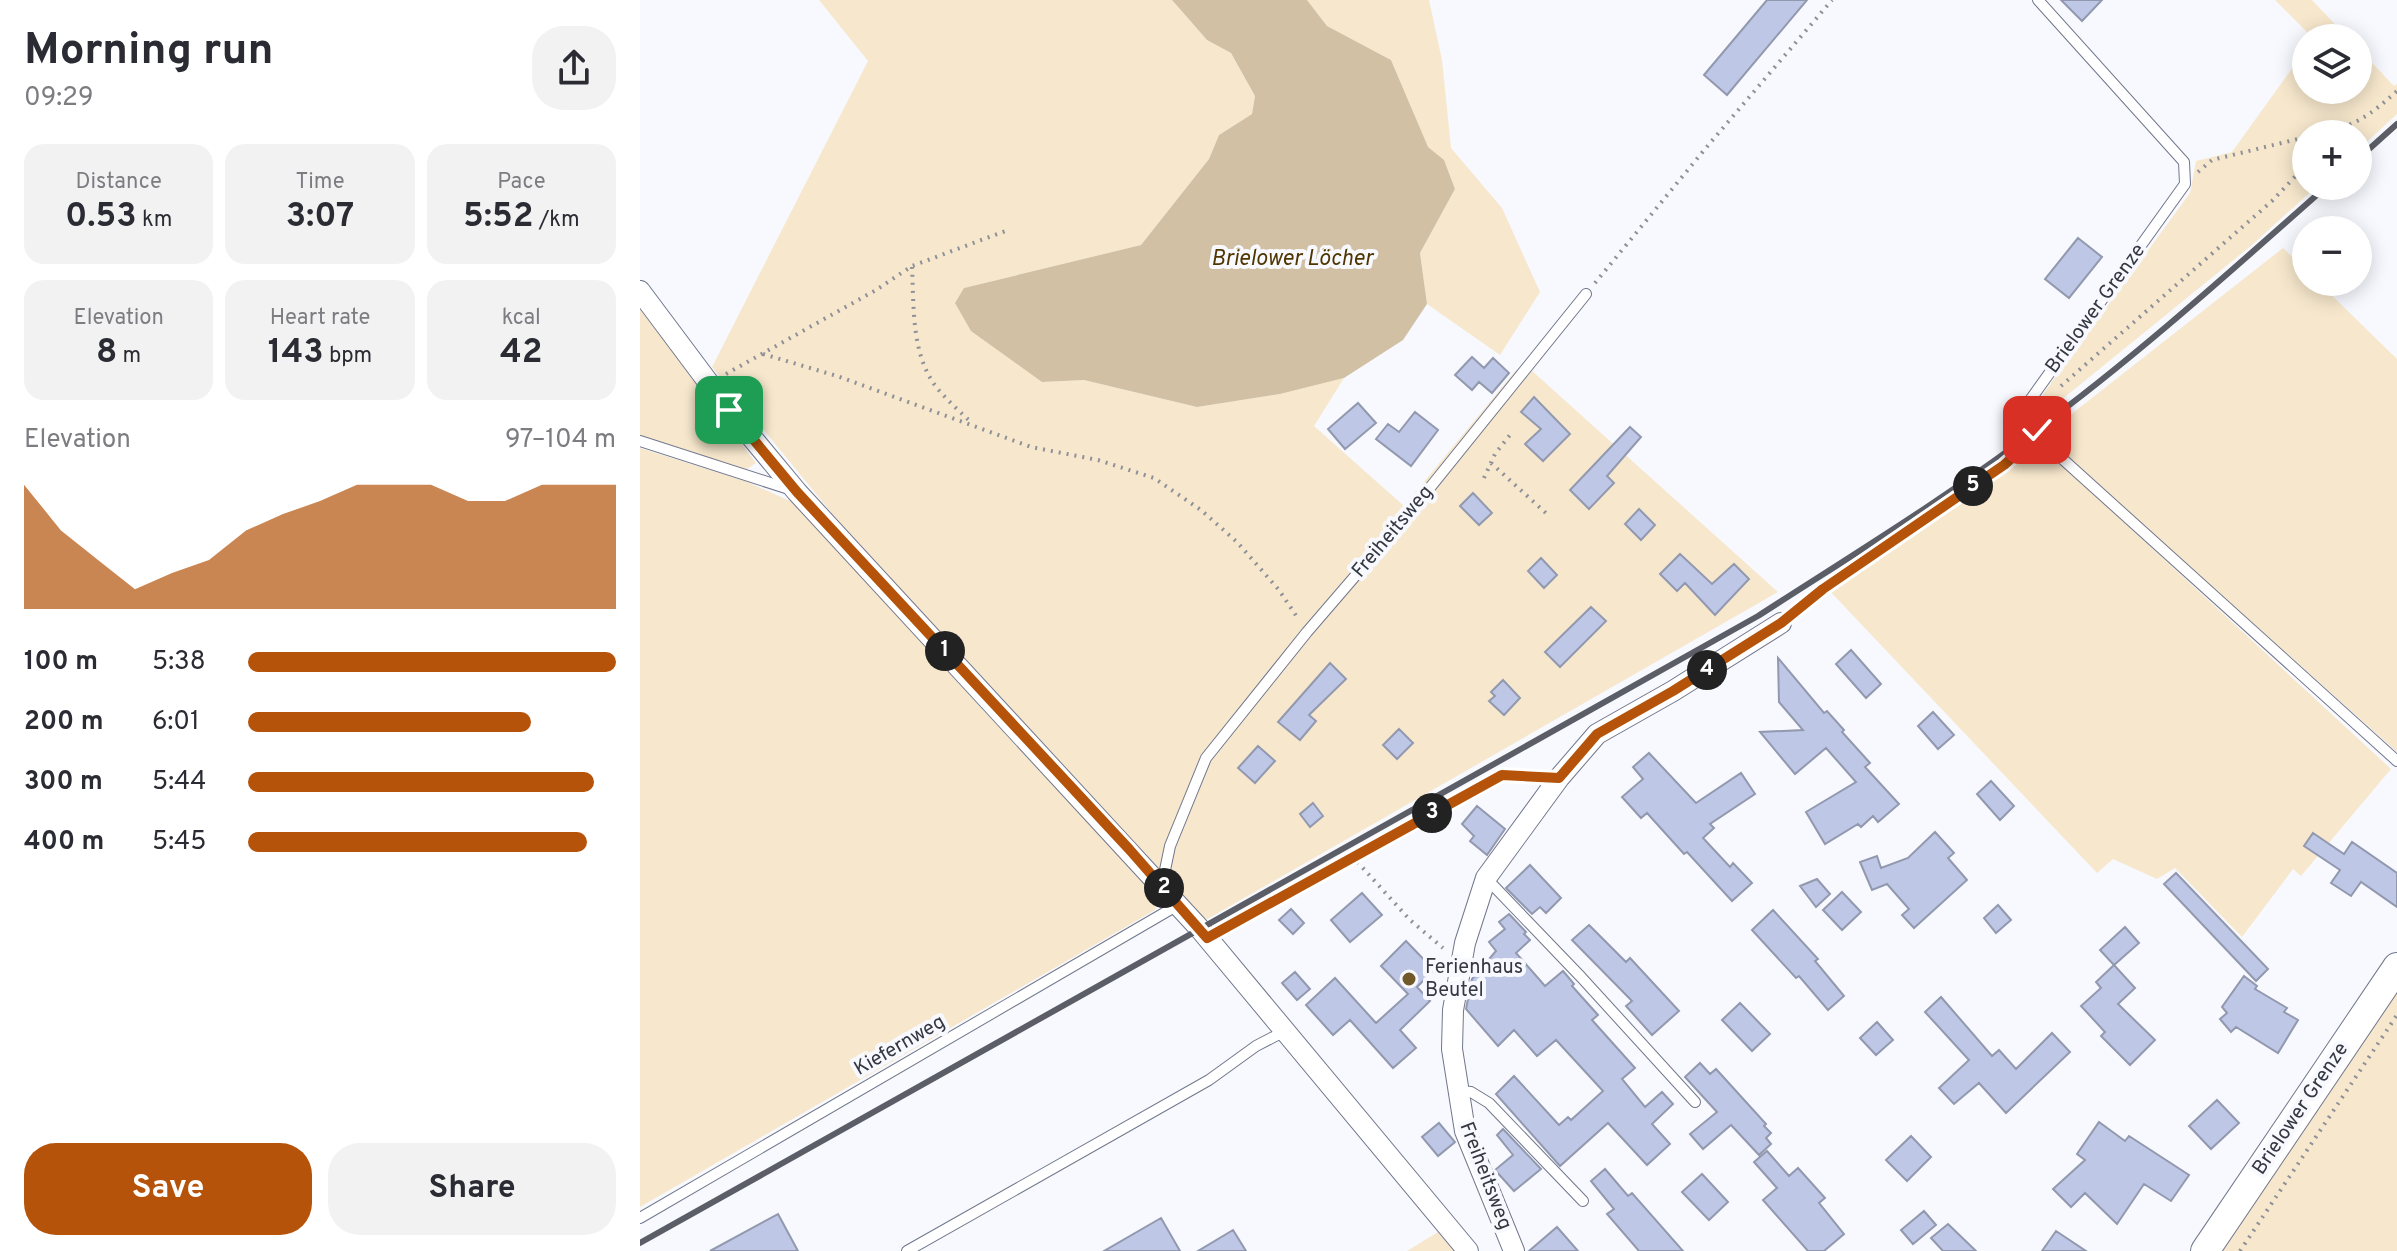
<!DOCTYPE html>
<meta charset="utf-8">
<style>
body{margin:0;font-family:Overpass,sans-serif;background:#f2f2f3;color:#2b2b33;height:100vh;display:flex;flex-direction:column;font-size:30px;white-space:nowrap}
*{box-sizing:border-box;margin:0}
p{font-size:26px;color:#7c7c81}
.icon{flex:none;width:44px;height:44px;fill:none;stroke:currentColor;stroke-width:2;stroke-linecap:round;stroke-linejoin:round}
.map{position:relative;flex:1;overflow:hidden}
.side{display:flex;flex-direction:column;background:#fff;width:640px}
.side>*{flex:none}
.tools{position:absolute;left:1652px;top:24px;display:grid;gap:16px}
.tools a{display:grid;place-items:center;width:80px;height:80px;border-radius:50%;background:#fff;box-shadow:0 4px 20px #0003;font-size:40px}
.pin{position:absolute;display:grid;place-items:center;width:68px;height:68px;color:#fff;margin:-34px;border-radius:16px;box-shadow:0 4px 12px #0006}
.km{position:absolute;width:40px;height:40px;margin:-20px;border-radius:50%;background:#222;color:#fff;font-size:22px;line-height:40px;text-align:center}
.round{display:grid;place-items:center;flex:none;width:84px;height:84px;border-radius:32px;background:#f2f2f3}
.summary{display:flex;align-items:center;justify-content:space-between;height:136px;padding:0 24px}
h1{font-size:44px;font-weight:700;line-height:60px}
.metrics{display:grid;grid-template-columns:repeat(3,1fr);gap:12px;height:136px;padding:8px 24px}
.metrics div{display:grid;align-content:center;border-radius:20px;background:#f2f2f3;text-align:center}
.metrics b{font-size:34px;font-weight:700}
.metrics small{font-size:22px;font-weight:400}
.metrics p{font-size:22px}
.chart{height:224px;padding:16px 24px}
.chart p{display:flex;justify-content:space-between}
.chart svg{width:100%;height:144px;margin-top:8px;fill:#b45309;opacity:.7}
.action{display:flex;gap:16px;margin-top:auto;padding:16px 24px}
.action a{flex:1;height:92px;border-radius:32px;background:#b45309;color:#fff;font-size:32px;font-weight:700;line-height:92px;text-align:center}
.action a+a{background:#f2f2f3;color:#2b2b33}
ul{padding:0 24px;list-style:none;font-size:26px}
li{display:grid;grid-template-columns:128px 96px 1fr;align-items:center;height:60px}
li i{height:20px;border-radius:10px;background:#b45309}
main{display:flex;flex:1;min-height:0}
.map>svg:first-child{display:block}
.green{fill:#f7e8cd}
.water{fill:#d1c0a3}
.building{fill:#bec7e6;stroke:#9299af;stroke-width:2}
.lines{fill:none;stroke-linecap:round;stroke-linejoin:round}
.lane-casing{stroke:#71778c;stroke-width:12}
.street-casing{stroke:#71778c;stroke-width:22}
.secondary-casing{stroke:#71778c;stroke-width:30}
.path{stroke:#8f9198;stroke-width:4;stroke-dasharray:2 6;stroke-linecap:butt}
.lane{stroke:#fff;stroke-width:10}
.street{stroke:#fff;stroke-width:20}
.secondary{stroke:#fff;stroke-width:28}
.rail{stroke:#5b5e66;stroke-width:6}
.route-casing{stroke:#fff;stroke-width:16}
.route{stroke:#b45309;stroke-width:10}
.poi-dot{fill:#72592a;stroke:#f7f9fe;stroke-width:3}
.labels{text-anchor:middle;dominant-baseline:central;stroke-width:8;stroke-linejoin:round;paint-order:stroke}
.street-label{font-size:20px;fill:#353841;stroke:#f7f9fe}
.poi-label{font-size:20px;fill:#353841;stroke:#f7f9fe;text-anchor:start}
.water-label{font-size:22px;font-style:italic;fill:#4f3600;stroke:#f7f9fe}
</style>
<main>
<section class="side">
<div class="summary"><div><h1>Morning run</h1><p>09:29</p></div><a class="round"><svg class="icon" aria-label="share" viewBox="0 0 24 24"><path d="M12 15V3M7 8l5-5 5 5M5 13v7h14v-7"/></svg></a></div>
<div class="metrics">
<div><p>Distance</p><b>0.53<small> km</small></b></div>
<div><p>Time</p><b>3:07</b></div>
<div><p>Pace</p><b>5:52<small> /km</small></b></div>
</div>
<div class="metrics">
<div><p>Elevation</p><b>8<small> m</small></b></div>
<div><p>Heart rate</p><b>143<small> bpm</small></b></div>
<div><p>kcal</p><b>42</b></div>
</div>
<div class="chart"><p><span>Elevation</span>97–104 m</p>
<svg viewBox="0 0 160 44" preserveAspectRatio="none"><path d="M0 44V6L10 20L20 29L30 38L40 33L50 29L60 20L70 15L80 11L90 6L100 6L110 6L120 11L130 11L140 6L150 6L160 6V44z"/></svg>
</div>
<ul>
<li><b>100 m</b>5:38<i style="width:100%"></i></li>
<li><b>200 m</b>6:01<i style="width:77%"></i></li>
<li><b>300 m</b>5:44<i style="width:94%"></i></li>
<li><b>400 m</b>5:45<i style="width:92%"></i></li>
</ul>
<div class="action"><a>Save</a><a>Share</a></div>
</section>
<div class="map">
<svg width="1757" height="1251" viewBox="0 0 1757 1251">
<rect width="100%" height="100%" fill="#f7f9fe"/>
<path class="green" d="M 179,0 L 532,0 L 567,40 L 591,53 L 615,96 L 612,114 L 579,135 L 569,159 L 501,245 L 324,288 L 402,382 L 444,380 L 557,407 L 640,394 L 704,378 L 674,426 L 764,506 L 877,369 L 891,370 L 1138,592 L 564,921 L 199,522 L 72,367 L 228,61 Z
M 667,0 L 789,0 L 802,60 L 811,148 L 862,208 L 900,292 L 860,355 L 787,304 L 780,253 L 815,189 L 804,161 L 788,148 L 751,60 L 687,26 Z
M 1635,0 L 1672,0 L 1708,38 L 1673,38 Z
M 1718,48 L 1754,86 L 1757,84 L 1757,114 L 1718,150 L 1718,134 L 1666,134 L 1666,186 L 1677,186 L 1612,245 L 1399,418 L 1398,403 L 1406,390 L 1550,193 L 1556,161 L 1592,152 L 1666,49 L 1666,90 L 1718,90 Z
M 1643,248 L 1666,270 L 1666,282 L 1678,282 L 1757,359 L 1757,752 L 1422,452 L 1406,434 Z
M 0,309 L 116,463 L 107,469 L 92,467 L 0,435 Z
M 1395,440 L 1751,769 L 1661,876 L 1653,869 L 1602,937 L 1535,868 L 1517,879 L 1473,859 L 1457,873 L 1185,586 L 1363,468 Z
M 0,448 L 105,481 L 159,505 L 333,699 L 518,898 L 515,910 L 0,1207 Z
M 1757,990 L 1757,1251 L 1581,1251 Z
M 798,1232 L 814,1251 L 767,1251 Z"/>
<path class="water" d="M 532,0 L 667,0 L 687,26 L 751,60 L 788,147 L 804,160 L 815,189 L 780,253 L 787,304 L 763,340 L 704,378 L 640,394 L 557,407 L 444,380 L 402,382 L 331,331 L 315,303 L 324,288 L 501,245 L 569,159 L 579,135 L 612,114 L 615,96 L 591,53 L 567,40 Z"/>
<path class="building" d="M 1127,0 L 1167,0 L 1087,95 L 1064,75 Z
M 1421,0 L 1462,0 L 1442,21 Z
M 1438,238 L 1462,257 L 1429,298 L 1405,279 Z
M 832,357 L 844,368 L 853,358 L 869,373 L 852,393 L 839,382 L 832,390 L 815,375 Z
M 894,397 L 930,434 L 903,461 L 885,444 L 901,429 L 881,412 Z
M 718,403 L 736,423 L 705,449 L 688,429 Z
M 775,412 L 798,430 L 771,466 L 736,439 L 748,424 L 759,432 Z
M 990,427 L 1001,437 L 967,476 L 974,483 L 949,509 L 930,490 Z
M 833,493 L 852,513 L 839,525 L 820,506 Z
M 999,509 L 1015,525 L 1001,540 L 985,524 Z
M 1040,554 L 1072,584 L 1094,564 L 1109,579 L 1075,615 L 1045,583 L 1037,591 L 1020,574 Z
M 901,558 L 917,575 L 904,588 L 888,571 Z
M 951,607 L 966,621 L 920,667 L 905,652 Z
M 1211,650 L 1241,684 L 1226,698 L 1196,664 Z
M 1138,658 L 1184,713 L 1187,711 L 1204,730 L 1202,732 L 1230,763 L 1225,767 L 1259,804 L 1238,822 L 1233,816 L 1221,827 L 1218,824 L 1185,844 L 1166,812 L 1216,782 L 1186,748 L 1155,774 L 1120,732 L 1163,730 L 1139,702 Z
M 690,663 L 706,679 L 669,715 L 676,721 L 660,740 L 638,722 Z
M 863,680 L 880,698 L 864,715 L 849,701 L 855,696 L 851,692 Z
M 1293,712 L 1314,735 L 1298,749 L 1278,726 Z
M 759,729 L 773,743 L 757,759 L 743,745 Z
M 618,746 L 635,761 L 615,783 L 598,768 Z
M 1009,753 L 1056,803 L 1101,773 L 1115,794 L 1070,824 L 1074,828 L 1063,838 L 1090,867 L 1093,863 L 1112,883 L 1092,901 L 1047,852 L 1044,854 L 1007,813 L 1001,818 L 982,797 L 1003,779 L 993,767 Z
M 1351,781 L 1374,806 L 1360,820 L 1337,794 Z
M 673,803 L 683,816 L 670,827 L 660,814 Z
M 837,806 L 865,829 L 847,855 L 830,841 L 834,836 L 822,824 Z
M 1295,832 L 1314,853 L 1308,858 L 1327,880 L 1274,928 L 1262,915 L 1269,909 L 1247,884 L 1232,890 L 1220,862 L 1237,856 L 1241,868 L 1268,858 Z
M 1673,833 L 1704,854 L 1712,842 L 1757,873 L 1757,907 L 1721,882 L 1711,896 L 1691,883 L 1700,870 L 1664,846 Z
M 890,865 L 921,898 L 906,913 L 900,907 L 892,914 L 866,888 Z
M 1536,873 L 1628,969 L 1616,981 L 1524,884 Z
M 1177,879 L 1190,894 L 1176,907 L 1160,886 Z
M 1202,892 L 1221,912 L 1202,930 L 1183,910 Z
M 722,893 L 742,915 L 710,942 L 691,920 Z
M 1358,905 L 1371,920 L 1356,933 L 1344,918 Z
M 651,909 L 664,923 L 653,934 L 639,920 Z
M 1133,910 L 1178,959 L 1175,961 L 1204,996 L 1188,1010 L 1159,976 L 1156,978 L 1112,930 Z
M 869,914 L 886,932 L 884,934 L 890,940 L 876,953 L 905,986 L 923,971 L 934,984 L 932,986 L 958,1015 L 952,1020 L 995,1068 L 982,1079 L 1005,1107 L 1022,1092 L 1033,1104 L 1012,1124 L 1030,1144 L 1007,1165 L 968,1123 L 920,1166 L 856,1094 L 874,1076 L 919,1125 L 928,1117 L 931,1120 L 963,1091 L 916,1040 L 897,1056 L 874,1030 L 858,1046 L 826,1009 L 832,979 L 856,951 L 849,942 L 865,929 L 859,922 Z
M 949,925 L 986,962 L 990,958 L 1039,1011 L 1012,1035 L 986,1006 L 992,1001 L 932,940 Z
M 1485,927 L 1499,943 L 1474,965 L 1460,950 Z
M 766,941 L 794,970 L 777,987 L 790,1001 L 760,1030 L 776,1048 L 753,1068 L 710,1020 L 693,1035 L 666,1005 L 695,978 L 736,1023 L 768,994 L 741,966 Z
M 1474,965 L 1495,988 L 1478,1004 L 1515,1040 L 1490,1065 L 1461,1036 L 1465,1032 L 1441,1006 L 1461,988 L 1456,982 Z
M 655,972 L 670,989 L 657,1000 L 642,983 Z
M 1604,976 L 1617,986 L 1615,989 L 1647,1008 L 1644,1012 L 1658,1020 L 1638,1053 L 1596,1027 L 1591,1032 L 1580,1019 L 1587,1013 L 1582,1007 Z
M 1301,997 L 1352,1056 L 1359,1050 L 1376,1069 L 1412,1033 L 1430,1052 L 1366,1113 L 1339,1083 L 1314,1104 L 1299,1088 L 1329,1060 L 1285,1012 Z
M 1100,1003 L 1130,1034 L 1112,1051 L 1082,1020 Z
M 1237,1022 L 1253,1040 L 1236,1055 L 1220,1038 Z
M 1060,1063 L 1070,1074 L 1076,1069 L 1126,1124 L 1124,1126 L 1131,1133 L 1126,1138 L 1131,1144 L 1119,1155 L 1091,1125 L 1063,1149 L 1050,1134 L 1077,1112 L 1045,1077 Z
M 1577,1100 L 1599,1123 L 1571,1149 L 1549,1126 Z
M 1459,1122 L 1485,1141 L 1489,1136 L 1549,1175 L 1531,1201 L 1504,1184 L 1477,1224 L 1445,1193 L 1431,1207 L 1413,1189 L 1445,1160 L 1437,1154 Z
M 799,1123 L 815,1142 L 798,1156 L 782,1137 Z
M 863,1129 L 901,1169 L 874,1191 L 855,1170 L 873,1155 L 857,1135 Z
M 1271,1136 L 1291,1157 L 1267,1181 L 1246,1160 Z
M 1127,1151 L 1149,1176 L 1158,1168 L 1185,1198 L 1179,1203 L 1204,1234 L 1184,1251 L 1168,1251 L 1123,1200 L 1137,1188 L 1114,1162 Z
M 965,1169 L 988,1196 L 992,1193 L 1043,1251 L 999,1251 L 967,1214 L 974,1209 L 951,1181 Z
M 1062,1174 L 1088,1202 L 1069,1220 L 1042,1192 Z
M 1284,1211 L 1296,1225 L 1273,1244 L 1261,1230 Z
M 138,1214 L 158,1251 L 70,1251 Z
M 521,1218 L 540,1251 L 464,1251 Z
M 1308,1224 L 1336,1251 L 1303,1251 L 1291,1238 Z
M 917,1227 L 938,1251 L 889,1251 Z
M 593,1230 L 606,1251 L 558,1251 Z
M 1416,1231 L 1446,1251 L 1402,1251 Z"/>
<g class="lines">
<g class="lane-casing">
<path id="lane" d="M 1398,0 L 1544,162 L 1545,184 L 1388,403 L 1397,430 L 1417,454 L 1757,761
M 0,441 L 152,490
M 846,878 L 941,977 L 1055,1102
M 819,1091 L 831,1092 L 849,1103 L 943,1201
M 0,1218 L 538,905 L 525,870 L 530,846 L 566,758 L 667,632 L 772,510 L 946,294
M 267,1251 L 569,1080 L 616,1046 L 645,1031"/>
</g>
<g class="street-casing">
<path id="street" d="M 0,291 L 89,410 L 157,492 L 560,929 L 828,1251
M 874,1251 L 825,1131 L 812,1049 L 813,1010 L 825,943 L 846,878 L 919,778 L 957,734 L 1033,691 L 1141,623"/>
</g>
<g class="secondary-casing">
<path id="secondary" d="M 1565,1251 L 1757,967"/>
</g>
<path class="path" d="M 1679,134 C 1717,125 1729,116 1757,91
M 1558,172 L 1572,160 L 1666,137
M 272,267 C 274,307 271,355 297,388 C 307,400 320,412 332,423
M 955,283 L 1065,149 L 1192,0
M 123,354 L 197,376 L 391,447 L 458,460 L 514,478 L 561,510 L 597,542 L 639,590 L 659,620
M 86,374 L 236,290 L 272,266 L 368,230
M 1421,386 L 1632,201 L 1666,165
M 851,463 L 908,515
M 844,478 L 855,454 L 873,431
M 1155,611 L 1183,589 L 1364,465 L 1388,444
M 712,856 L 770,920 L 803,948
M 583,929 L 862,775 L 895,777
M 1600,1251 L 1757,1015"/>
<use href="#lane" class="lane"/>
<use href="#street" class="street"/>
<use href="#secondary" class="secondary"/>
<path class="rail" d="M 1718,159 L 1757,124
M 0,1243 L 1118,616 C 1211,556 1306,498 1395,431 C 1497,356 1592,270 1687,186"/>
</g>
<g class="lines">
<g class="route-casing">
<path id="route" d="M 89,410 L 157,492 L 489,849 L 567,938 L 862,775 L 919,778 L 957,734 L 1033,691 L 1141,623 L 1183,589 L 1364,465 L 1399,434 L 1397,430"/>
</g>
<use href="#route" class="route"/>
</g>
<circle class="poi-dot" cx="769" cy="979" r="8"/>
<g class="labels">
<g class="street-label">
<text transform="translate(1456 309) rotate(-54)">Brielower Grenze</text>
<text transform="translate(753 532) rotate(-50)">Freiheitsweg</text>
<text transform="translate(260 1046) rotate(-30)">Kiefernweg</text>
<text transform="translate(1661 1109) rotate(-56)">Brielower Grenze</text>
<text transform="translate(845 1176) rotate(69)">Freiheitsweg</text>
</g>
<g class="poi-label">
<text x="785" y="968">Ferienhaus<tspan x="785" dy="23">Beutel</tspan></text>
</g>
<g class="water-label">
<text x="652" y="259">Brielower Löcher</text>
</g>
</g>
</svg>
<div class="tools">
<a><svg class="icon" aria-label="layers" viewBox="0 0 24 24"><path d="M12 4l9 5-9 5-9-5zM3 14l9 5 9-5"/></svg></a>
<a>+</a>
<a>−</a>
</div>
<div class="pin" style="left:89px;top:410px;background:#1e9e55"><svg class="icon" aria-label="arrive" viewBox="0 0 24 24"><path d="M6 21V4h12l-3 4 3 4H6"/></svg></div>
<div class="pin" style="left:1397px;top:430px;background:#d93025"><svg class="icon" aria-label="check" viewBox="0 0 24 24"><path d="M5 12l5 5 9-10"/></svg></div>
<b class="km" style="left:305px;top:651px">1</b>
<b class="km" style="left:524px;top:888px">2</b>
<b class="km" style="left:792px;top:813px">3</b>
<b class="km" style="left:1067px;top:670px">4</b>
<b class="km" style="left:1333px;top:486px">5</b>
</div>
</main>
